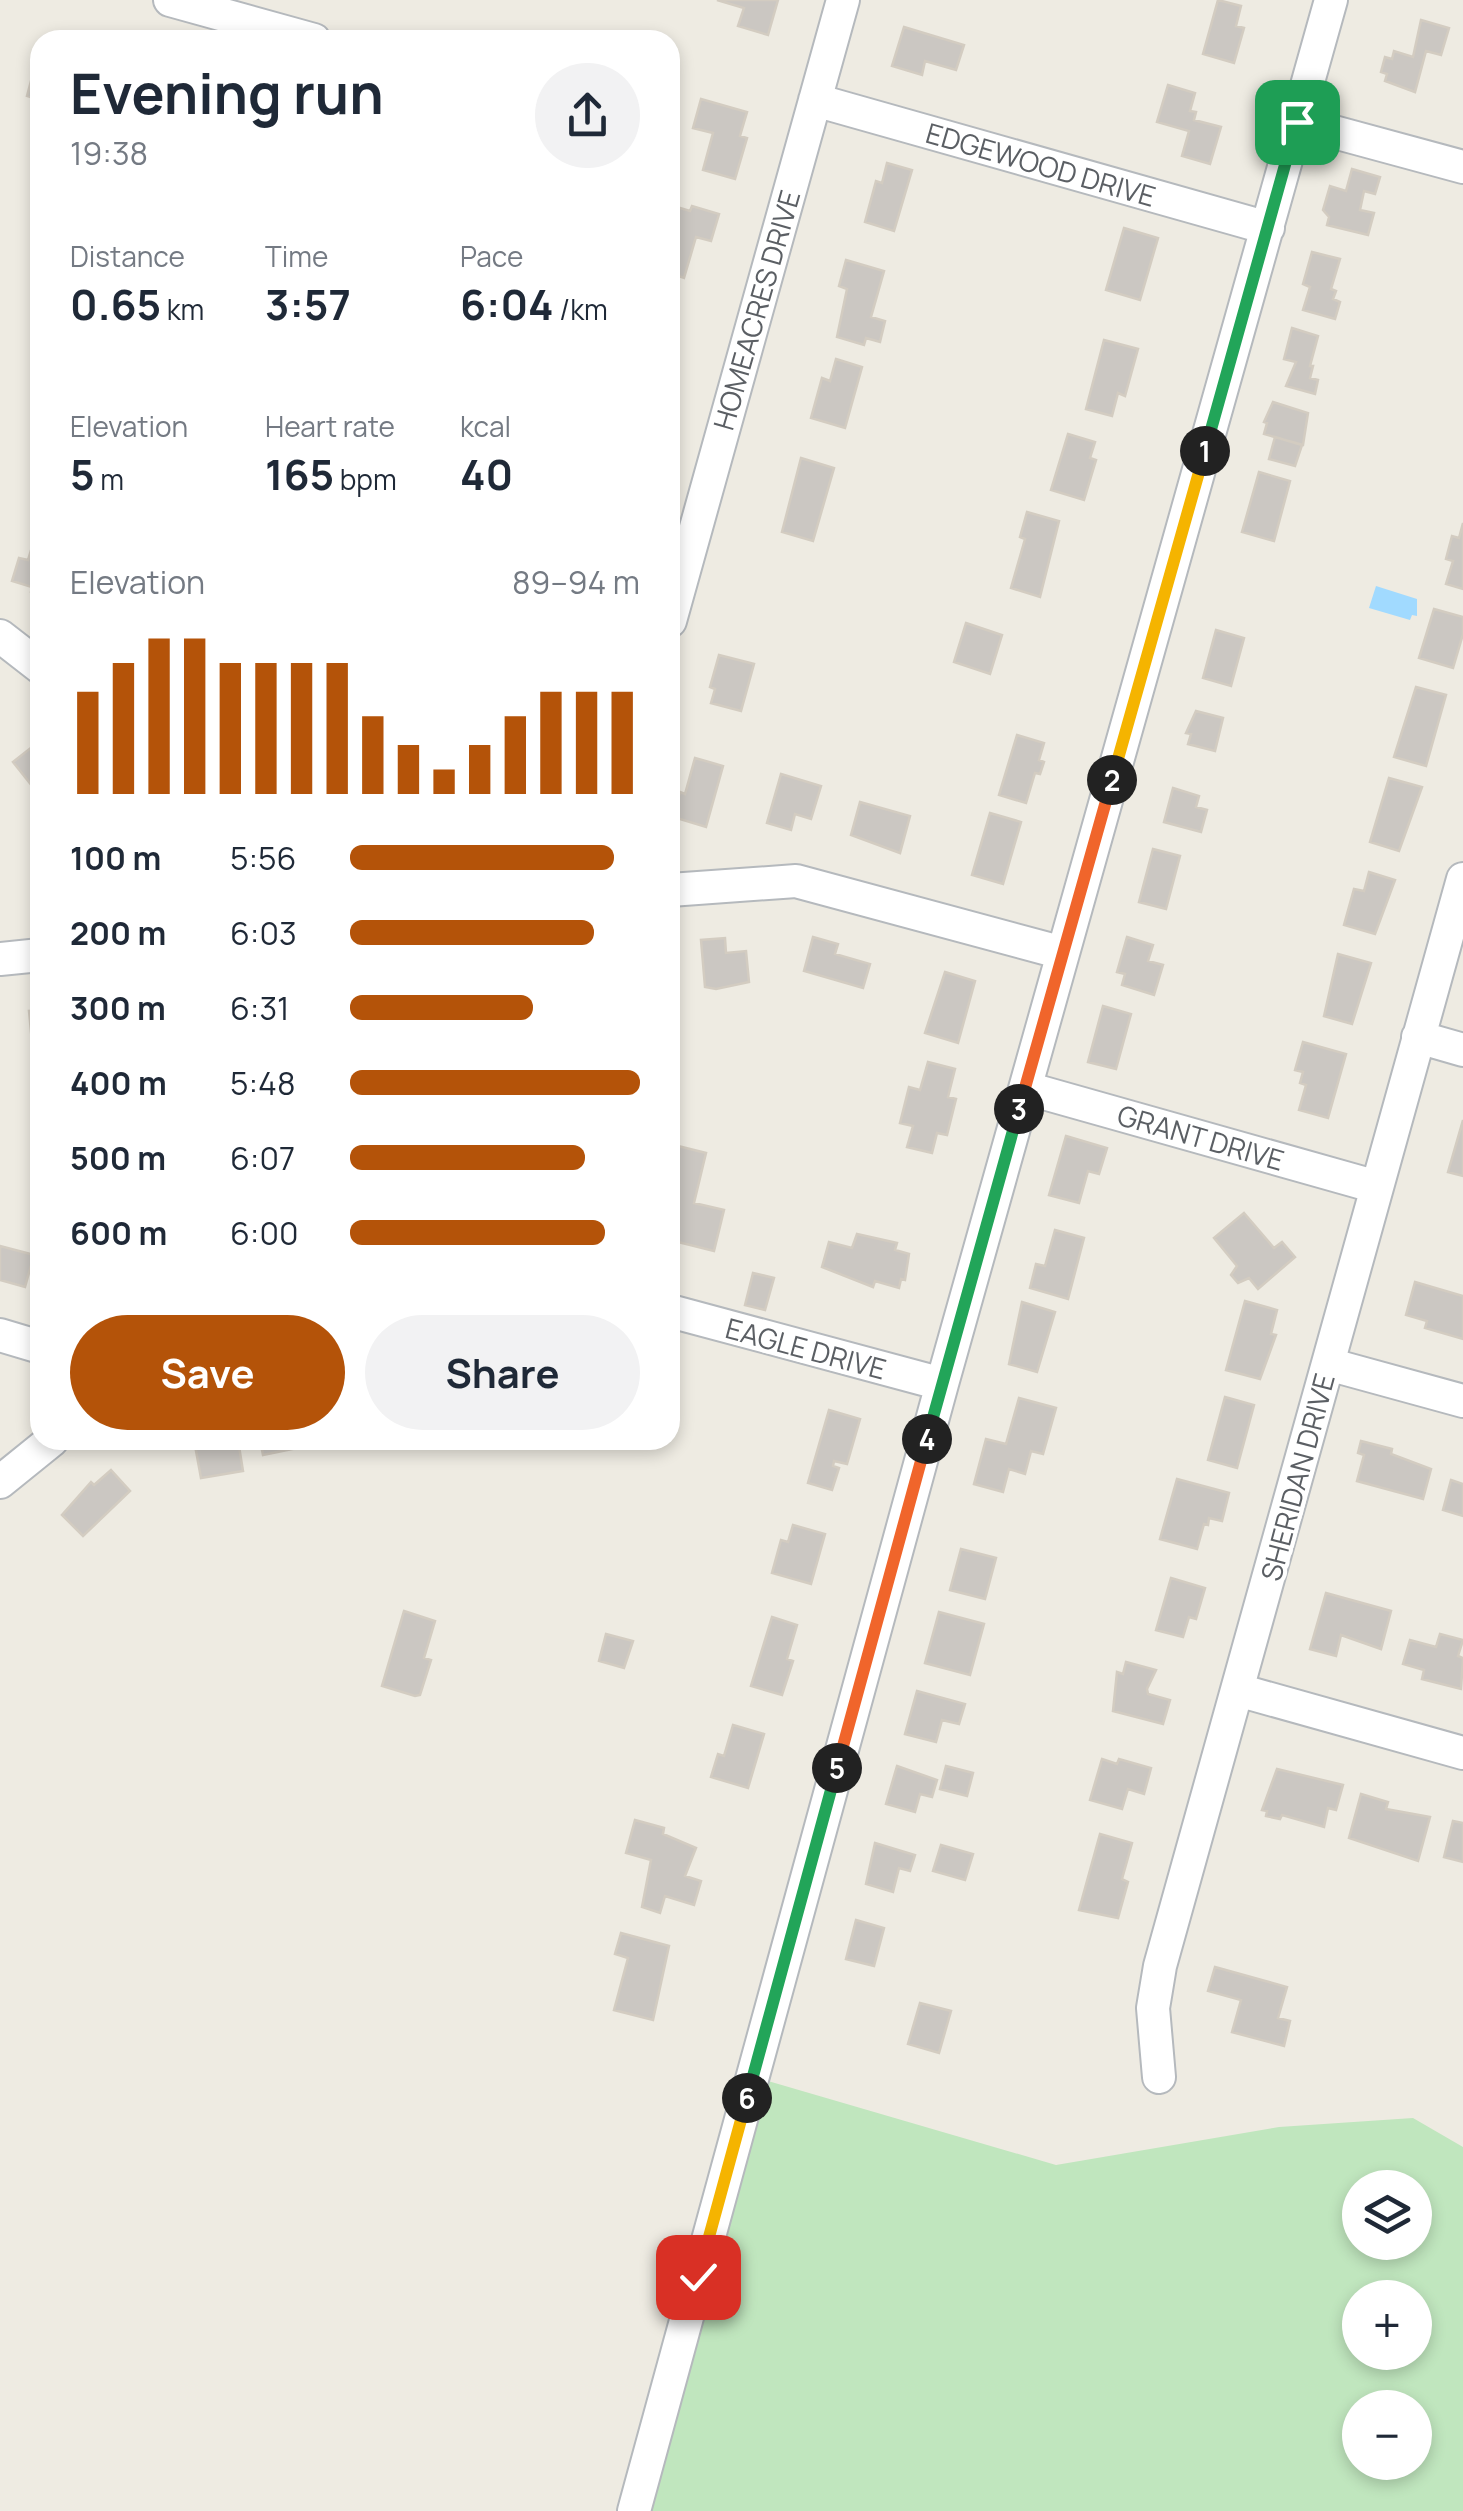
<!DOCTYPE html>
<meta charset="utf-8">
<style>
body{margin:0;font-family:Manrope,sans-serif;background:#f2f2f3;color:#1f2937;height:100vh;display:flex;flex-direction:column;font-size:38px;white-space:nowrap}
*{box-sizing:border-box;margin:0}
p{font-size:32px;color:#747a83}
.icon{flex:none;width:55px;height:55px;fill:none;stroke:currentColor;stroke-width:2;stroke-linecap:round;stroke-linejoin:round}
.map{position:relative;flex:1;overflow:hidden}
.sheet{position:absolute;left:30px;top:30px;width:650px;height:1420px;display:flex;flex-direction:column;background:#fff;border-radius:30px;box-shadow:0 5px 15px #0003}
.sheet>*{flex:none}
.buttons{position:absolute;left:1342px;top:2170px;display:grid;gap:20px}
.buttons a{display:grid;place-items:center;width:90px;height:90px;border-radius:50%;background:#fff;box-shadow:0 5px 15px #0003;font-size:50px}
.pin{position:absolute;display:grid;place-items:center;width:85px;height:85px;color:#fff;margin:-42px;border-radius:20px;box-shadow:0 5px 15px #0006}
.km{position:absolute;width:50px;height:50px;margin:-25px;border-radius:50%;background:#222;color:#fff;font-size:28px;line-height:50px;text-align:center}
.round{display:grid;place-items:center;flex:none;width:105px;height:105px;border-radius:52px;background:#f2f2f3}
.head{display:flex;align-items:center;justify-content:space-between;height:170px;padding:0 40px}
h1{font-size:55px;font-weight:700;line-height:75px}
.metrics{display:grid;grid-template-columns:repeat(3,1fr);gap:15px;height:170px;padding:10px 40px}
.metrics div{display:grid;align-content:center}
.metrics b{font-size:42px;font-weight:700}
.metrics small{font-size:28px;font-weight:400}
.metrics p{font-size:28px}
.chart{height:280px;padding:20px 40px}
.chart p{display:flex;justify-content:space-between}
.chart svg{width:100%;height:180px;margin-top:10px;stroke:#b45309;stroke-width:6}
.button{display:flex;gap:20px;margin-top:auto;padding:20px 40px}
.button a{flex:1;height:115px;border-radius:60px;background:#b45309;color:#fff;font-size:40px;font-weight:700;line-height:115px;text-align:center}
.button a+a{background:#f2f2f3;color:#1f2937}
ul{padding:0 40px;list-style:none;font-size:32px}
li{display:grid;grid-template-columns:160px 120px 1fr;align-items:center;height:75px}
li i{height:25px;border-radius:12px;background:#b45309}
.map>svg:first-child{display:block}
.green{fill:#c0e6be;fill-rule:evenodd}
.water{fill:#a1daff}
.building{fill:#cbc7c2;stroke:#d3ccc1;stroke-width:2.5}
.lines{fill:none;stroke-linecap:round;stroke-linejoin:round}
.minor-casing{stroke:#b5b9bd;stroke-width:36}
.minor{stroke:#fff;stroke-width:32}
.split-1-casing{stroke:#fff;stroke-width:20}
.split-2-casing{stroke:#fff;stroke-width:20}
.split-3-casing{stroke:#fff;stroke-width:20}
.split-4-casing{stroke:#fff;stroke-width:20}
.split-5-casing{stroke:#fff;stroke-width:20}
.split-6-casing{stroke:#fff;stroke-width:20}
.split-7-casing{stroke:#fff;stroke-width:20}
.split-1{stroke:#22a559;stroke-width:12}
.split-2{stroke:#f5b400;stroke-width:12}
.split-3{stroke:#f0652b;stroke-width:12}
.split-4{stroke:#22a559;stroke-width:12}
.split-5{stroke:#f0652b;stroke-width:12}
.split-6{stroke:#22a559;stroke-width:12}
.split-7{stroke:#f5b400;stroke-width:12}
.labels{text-anchor:middle;dominant-baseline:central;stroke-width:8;stroke-linejoin:round;paint-order:stroke}
.street-label{font-size:28px;fill:#5b5f64;stroke:#fff}
</style>
<div class="map">
<svg width="1463" height="2511" viewBox="0 0 1463 2511">
<rect width="100%" height="100%" fill="#eeebe2"/>
<path class="green" d="M 768,2081 L 1056,2165 L 1279,2127 L 1413,2118 L 1463,2147 L 1463,2511 L 647,2511 ZM 1360,2188 L 1415,2188 L 1415,2242 L 1360,2242 ZM 1360,2298 L 1415,2298 L 1415,2352 L 1360,2352 ZM 1360,2408 L 1415,2408 L 1415,2462 L 1360,2462 Z"/>
<path class="water" d="M 1376,586 L 1417,599 L 1417,616 L 1412,615 L 1410,620 L 1369,608 Z"/>
<path class="building" d="M 717,0 L 778,0 L 768,35 L 738,26 L 744,8 Z
M 1218,0 L 1241,6 L 1236,26 L 1244,28 L 1234,63 L 1203,54 Z
M 1421,20 L 1449,28 L 1441,55 L 1426,51 L 1415,92 L 1385,81 L 1387,74 L 1381,72 L 1385,57 L 1392,59 L 1394,51 L 1413,57 Z
M 904,27 L 964,45 L 956,70 L 925,61 L 922,75 L 892,66 Z
M 35,66 L 40,68 L 40,100 L 27,96 Z
M 1168,85 L 1195,93 L 1190,111 L 1196,112 L 1194,120 L 1221,127 L 1210,164 L 1182,156 L 1189,131 L 1157,122 Z
M 701,99 L 747,112 L 740,136 L 747,138 L 735,179 L 703,170 L 713,133 L 693,128 Z
M 887,163 L 912,170 L 894,231 L 865,222 L 876,181 L 882,183 Z
M 1352,169 L 1380,177 L 1375,194 L 1364,191 L 1360,210 L 1374,213 L 1368,235 L 1327,225 L 1329,217 L 1323,210 L 1330,186 L 1346,191 Z
M 670,205 L 690,211 L 692,206 L 719,214 L 711,241 L 696,237 L 684,278 L 670,273 Z
M 1124,228 L 1158,238 L 1140,300 L 1106,290 Z
M 1312,252 L 1340,259 L 1331,289 L 1336,291 L 1333,299 L 1340,302 L 1335,319 L 1303,310 L 1310,287 L 1303,284 Z
M 846,260 L 884,271 L 871,317 L 885,321 L 880,342 L 866,338 L 864,345 L 837,337 L 847,289 L 839,286 Z
M 1292,328 L 1318,336 L 1310,366 L 1313,366 L 1310,378 L 1318,380 L 1315,394 L 1286,386 L 1296,362 L 1284,359 Z
M 1104,340 L 1138,349 L 1125,396 L 1118,393 L 1112,416 L 1086,409 Z
M 836,359 L 862,367 L 845,428 L 811,418 L 822,378 L 830,381 Z
M 1273,402 L 1308,413 L 1303,445 L 1264,434 L 1267,423 L 1264,422 Z
M 1068,434 L 1095,442 L 1090,458 L 1096,460 L 1084,500 L 1051,490 Z
M 1275,437 L 1302,445 L 1295,466 L 1269,459 Z
M 801,458 L 834,468 L 813,541 L 782,532 Z
M 1259,472 L 1290,481 L 1274,541 L 1242,532 Z
M 1027,512 L 1059,521 L 1040,597 L 1011,588 L 1025,539 L 1020,537 Z
M 1463,523 L 1463,589 L 1446,584 L 1453,561 L 1446,559 L 1452,536 L 1459,538 Z
M 31,550 L 40,553 L 40,595 L 31,592 L 32,587 L 12,581 L 19,558 L 28,560 Z
M 1434,609 L 1463,617 L 1463,634 L 1453,668 L 1419,658 Z
M 966,623 L 1002,635 L 990,674 L 954,662 Z
M 1216,630 L 1244,638 L 1231,686 L 1203,678 Z
M 719,655 L 754,664 L 741,711 L 711,703 L 715,689 L 710,687 Z
M 1416,687 L 1446,695 L 1426,766 L 1394,757 Z
M 1196,711 L 1223,718 L 1215,751 L 1188,744 L 1191,734 L 1186,733 Z
M 1017,735 L 1044,743 L 1039,760 L 1044,762 L 1040,774 L 1035,773 L 1026,803 L 999,795 Z
M 37,743 L 40,748 L 40,796 L 13,762 Z
M 695,758 L 723,766 L 706,827 L 673,817 L 680,792 L 685,794 Z
M 781,774 L 821,786 L 811,819 L 795,814 L 791,830 L 767,823 Z
M 1389,778 L 1422,787 L 1399,851 L 1370,842 Z
M 1173,788 L 1199,796 L 1196,807 L 1207,810 L 1201,832 L 1164,822 Z
M 860,802 L 910,816 L 900,853 L 851,835 Z
M 990,813 L 1021,822 L 1003,884 L 972,875 Z
M 1153,849 L 1180,856 L 1166,909 L 1139,902 Z
M 1369,872 L 1395,880 L 1375,934 L 1344,925 L 1354,889 L 1364,891 Z
M 813,937 L 838,944 L 835,954 L 870,964 L 863,988 L 804,971 Z
M 1127,937 L 1153,945 L 1148,961 L 1163,965 L 1154,995 L 1122,985 L 1125,974 L 1117,972 Z
M 725,938 L 726,953 L 746,951 L 749,982 L 716,989 L 705,987 L 701,940 Z
M 1338,954 L 1371,963 L 1352,1024 L 1324,1016 Z
M 945,972 L 975,981 L 958,1043 L 925,1033 Z
M 1103,1006 L 1131,1014 L 1116,1069 L 1088,1062 Z
M 40,1010 L 40,1041 L 32,1042 L 29,1011 Z
M 1303,1042 L 1346,1054 L 1328,1118 L 1299,1110 L 1306,1085 L 1300,1083 L 1303,1072 L 1295,1070 Z
M 928,1062 L 955,1069 L 948,1097 L 956,1099 L 947,1135 L 937,1133 L 932,1153 L 907,1147 L 913,1126 L 900,1123 L 909,1087 L 920,1090 Z
M 1463,1120 L 1463,1176 L 1448,1172 Z
M 1066,1136 L 1107,1148 L 1099,1174 L 1088,1171 L 1079,1203 L 1049,1195 Z
M 670,1144 L 706,1153 L 694,1203 L 724,1210 L 714,1251 L 670,1240 Z
M 1244,1213 L 1274,1248 L 1282,1242 L 1295,1257 L 1258,1289 L 1249,1278 L 1238,1283 L 1231,1275 L 1237,1266 L 1214,1238 Z
M 1055,1230 L 1084,1238 L 1068,1299 L 1030,1288 L 1036,1264 L 1045,1266 Z
M 857,1234 L 897,1243 L 895,1250 L 909,1254 L 905,1280 L 901,1279 L 899,1288 L 875,1281 L 873,1287 L 822,1267 L 829,1242 L 852,1248 Z
M 0,1246 L 34,1255 L 25,1287 L 0,1280 Z
M 753,1273 L 774,1278 L 765,1310 L 745,1305 Z
M 1415,1282 L 1463,1296 L 1463,1339 L 1425,1328 L 1427,1321 L 1406,1315 Z
M 1245,1301 L 1277,1310 L 1271,1334 L 1276,1335 L 1260,1379 L 1226,1370 Z
M 1022,1302 L 1055,1312 L 1037,1372 L 1009,1364 Z
M 1225,1397 L 1254,1405 L 1237,1468 L 1208,1460 Z
M 1019,1398 L 1056,1408 L 1043,1454 L 1031,1451 L 1025,1474 L 1009,1469 L 1003,1492 L 974,1484 L 986,1439 L 1006,1444 Z
M 829,1410 L 860,1419 L 847,1464 L 834,1461 L 833,1466 L 839,1468 L 832,1490 L 808,1483 Z
M 194,1440 L 238,1440 L 243,1471 L 201,1478 Z
M 260,1440 L 325,1440 L 326,1442 L 263,1455 Z
M 1361,1441 L 1392,1449 L 1391,1454 L 1431,1469 L 1423,1499 L 1357,1481 L 1364,1455 L 1358,1453 Z
M 111,1470 L 130,1491 L 83,1536 L 62,1515 L 91,1482 L 94,1485 Z
M 1177,1479 L 1229,1493 L 1222,1521 L 1209,1518 L 1208,1525 L 1204,1524 L 1197,1549 L 1160,1539 Z
M 1451,1480 L 1463,1484 L 1463,1516 L 1443,1510 Z
M 793,1525 L 825,1534 L 811,1584 L 772,1573 L 781,1540 L 788,1542 Z
M 961,1549 L 996,1558 L 985,1599 L 950,1590 Z
M 1171,1578 L 1205,1588 L 1196,1619 L 1189,1617 L 1183,1637 L 1156,1630 Z
M 1326,1593 L 1391,1611 L 1381,1649 L 1341,1635 L 1336,1656 L 1310,1649 Z
M 404,1611 L 435,1621 L 424,1658 L 431,1660 L 420,1695 L 415,1696 L 382,1686 Z
M 939,1612 L 984,1624 L 970,1675 L 925,1663 Z
M 772,1617 L 797,1625 L 787,1659 L 793,1661 L 782,1695 L 751,1686 Z
M 606,1634 L 633,1641 L 624,1668 L 599,1661 Z
M 1440,1634 L 1463,1640 L 1458,1656 L 1463,1658 L 1461,1689 L 1422,1679 L 1424,1670 L 1403,1664 L 1410,1640 L 1436,1647 Z
M 1126,1662 L 1156,1670 L 1147,1689 L 1148,1694 L 1170,1700 L 1163,1724 L 1113,1711 L 1117,1672 L 1123,1674 Z
M 917,1691 L 965,1704 L 959,1724 L 942,1720 L 936,1742 L 905,1734 Z
M 733,1725 L 764,1734 L 748,1788 L 711,1777 L 718,1754 L 724,1756 Z
M 1102,1759 L 1117,1764 L 1119,1759 L 1151,1768 L 1144,1794 L 1128,1789 L 1122,1809 L 1090,1800 Z
M 897,1766 L 937,1780 L 932,1797 L 920,1794 L 915,1812 L 886,1804 Z
M 946,1766 L 973,1773 L 967,1796 L 940,1789 Z
M 1277,1769 L 1343,1785 L 1336,1810 L 1328,1808 L 1324,1827 L 1282,1815 L 1280,1819 L 1266,1816 L 1267,1811 L 1262,1810 Z
M 1361,1794 L 1388,1802 L 1386,1809 L 1430,1817 L 1418,1861 L 1349,1838 Z
M 635,1820 L 664,1828 L 663,1834 L 696,1848 L 685,1876 L 701,1881 L 694,1905 L 665,1896 L 660,1913 L 642,1907 L 651,1860 L 626,1853 Z
M 1453,1821 L 1463,1823 L 1463,1862 L 1444,1857 Z
M 1100,1834 L 1132,1843 L 1122,1879 L 1128,1882 L 1118,1918 L 1079,1910 Z
M 875,1843 L 915,1855 L 910,1871 L 899,1868 L 893,1892 L 866,1884 Z
M 941,1845 L 973,1854 L 965,1880 L 933,1871 Z
M 856,1920 L 884,1928 L 874,1966 L 846,1959 Z
M 621,1933 L 669,1946 L 653,2020 L 614,2010 L 628,1958 L 615,1954 Z
M 1215,1967 L 1287,1987 L 1278,2018 L 1290,2021 L 1284,2046 L 1232,2032 L 1241,2000 L 1208,1991 Z
M 920,2003 L 951,2011 L 939,2053 L 908,2044 Z"/>
<g class="lines">
<g class="minor-casing">
<path id="minor" d="M 170,0 L 314,40
M 815,100 L 1268,228
M 1297,122 L 1463,167
M 670,621 L 843,0
M 0,636 L 40,667
M 670,890 L 796,881 L 1063,953
M 0,959 L 40,955
M 1418,1037 L 1463,1050
M 1026,1088 L 1377,1187
M 670,1311 L 942,1384
M 0,1335 L 40,1347
M 1328,1364 L 1463,1401
M 0,1482 L 52,1440
M 1238,1690 L 1463,1753
M 1159,2077 L 1153,2008 L 1160,1966 L 1463,879
M 634,2511 L 942,1384 L 1331,0"/>
</g>
<use href="#minor" class="minor"/>
</g>
<g class="lines">
<g class="split-1-casing">
<path id="split-1" d="M 1205,451 L 1297,122"/>
</g>
<g class="split-2-casing">
<path id="split-2" d="M 1112,780 L 1205,451"/>
</g>
<g class="split-3-casing">
<path id="split-3" d="M 1019,1109 L 1112,780"/>
</g>
<g class="split-4-casing">
<path id="split-4" d="M 927,1439 L 1019,1109"/>
</g>
<g class="split-5-casing">
<path id="split-5" d="M 837,1768 L 927,1439"/>
</g>
<g class="split-6-casing">
<path id="split-6" d="M 747,2098 L 837,1768"/>
</g>
<g class="split-7-casing">
<path id="split-7" d="M 698,2277 L 747,2098"/>
</g>
<use href="#split-1" class="split-1"/>
<use href="#split-2" class="split-2"/>
<use href="#split-3" class="split-3"/>
<use href="#split-4" class="split-4"/>
<use href="#split-5" class="split-5"/>
<use href="#split-6" class="split-6"/>
<use href="#split-7" class="split-7"/>
</g>
<g class="labels">
<g class="street-label">
<text transform="translate(1041 164) rotate(16)">EDGEWOOD DRIVE</text>
<text transform="translate(756 310) rotate(-74)">HOMEACRES DRIVE</text>
<text transform="translate(1201 1137) rotate(16)">GRANT DRIVE</text>
<text transform="translate(806 1348) rotate(15)">EAGLE DRIVE</text>
<text transform="translate(1297 1477) rotate(-75)">SHERIDAN DRIVE</text>
</g>
</g>
</svg>
<div class="buttons">
<a><svg class="icon" aria-label="layers" viewBox="0 0 24 24"><path d="M12 4l9 5-9 5-9-5zM3 14l9 5 9-5"/></svg></a>
<a>+</a>
<a>−</a>
</div>
<div class="pin" style="left:1297px;top:122px;background:#1e9e55"><svg class="icon" aria-label="arrive" viewBox="0 0 24 24"><path d="M6 21V4h12l-3 4 3 4H6"/></svg></div>
<div class="pin" style="left:698px;top:2277px;background:#d93025"><svg class="icon" aria-label="check" viewBox="0 0 24 24"><path d="M5 12l5 5 9-10"/></svg></div>
<b class="km" style="left:1205px;top:451px">1</b>
<b class="km" style="left:1112px;top:780px">2</b>
<b class="km" style="left:1019px;top:1109px">3</b>
<b class="km" style="left:927px;top:1439px">4</b>
<b class="km" style="left:837px;top:1768px">5</b>
<b class="km" style="left:747px;top:2098px">6</b>
<section class="sheet">
<div class="head"><div><h1>Evening run</h1><p>19:38</p></div><a class="round"><svg class="icon" aria-label="share" viewBox="0 0 24 24"><path d="M12 15V3M7 8l5-5 5 5M5 13v7h14v-7"/></svg></a></div>
<div class="metrics">
<div><p>Distance</p><b>0.65<small> km</small></b></div>
<div><p>Time</p><b>3:57</b></div>
<div><p>Pace</p><b>6:04<small> /km</small></b></div>
</div>
<div class="metrics">
<div><p>Elevation</p><b>5<small> m</small></b></div>
<div><p>Heart rate</p><b>165<small> bpm</small></b></div>
<div><p>kcal</p><b>40</b></div>
</div>
<div class="chart"><p><span>Elevation</span>89–94 m</p>
<svg viewBox="0 0 160 44" preserveAspectRatio="none"><path d="M5 44V19M15 44V12M25 44V6M35 44V6M45 44V12M55 44V12M65 44V12M75 44V12M85 44V25M95 44V32M105 44V38M115 44V32M125 44V25M135 44V19M145 44V19M155 44V19"/></svg>
</div>
<ul>
<li><b>100 m</b>5:56<i style="width:91%"></i></li>
<li><b>200 m</b>6:03<i style="width:84%"></i></li>
<li><b>300 m</b>6:31<i style="width:63%"></i></li>
<li><b>400 m</b>5:48<i style="width:100%"></i></li>
<li><b>500 m</b>6:07<i style="width:81%"></i></li>
<li><b>600 m</b>6:00<i style="width:88%"></i></li>
</ul>
<div class="button"><a>Save</a><a>Share</a></div>
</section>
</div>
